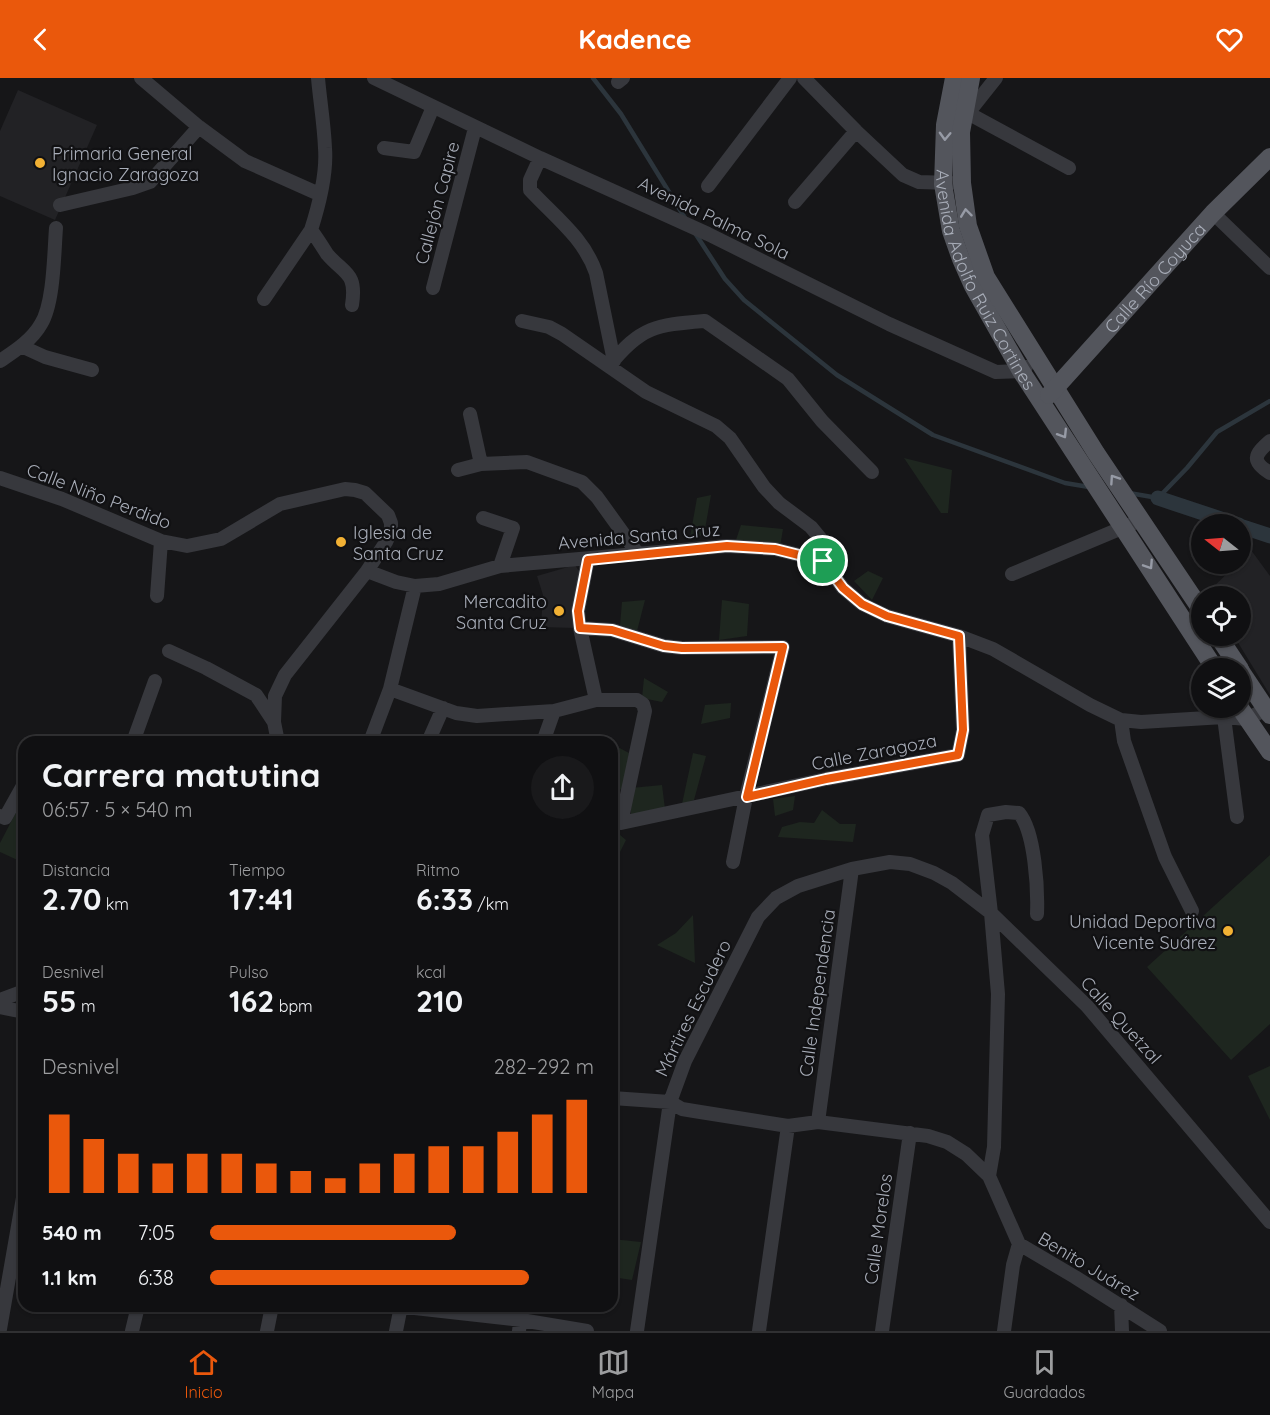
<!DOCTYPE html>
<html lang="es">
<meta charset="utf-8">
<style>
body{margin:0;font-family:Quicksand,sans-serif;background:#19191b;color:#f1f3f6;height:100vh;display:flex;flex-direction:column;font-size:22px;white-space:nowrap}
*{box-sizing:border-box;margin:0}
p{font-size:20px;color:#9c9d9f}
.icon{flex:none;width:33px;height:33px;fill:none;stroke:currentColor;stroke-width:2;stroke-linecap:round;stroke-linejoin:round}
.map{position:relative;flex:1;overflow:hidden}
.side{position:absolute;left:18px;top:658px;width:600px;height:576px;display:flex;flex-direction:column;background:#101012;border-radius:18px;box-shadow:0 2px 4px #0004,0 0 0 2px #303032}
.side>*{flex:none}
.needle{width:39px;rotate:287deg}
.fabs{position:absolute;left:1191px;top:436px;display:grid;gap:12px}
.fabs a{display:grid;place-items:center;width:60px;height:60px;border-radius:50%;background:#101012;box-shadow:0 2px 4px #0004,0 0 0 2px #303032;font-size:30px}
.pin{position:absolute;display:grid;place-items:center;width:51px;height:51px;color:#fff;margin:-26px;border:3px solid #fff;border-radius:50%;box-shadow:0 2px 6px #0007}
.round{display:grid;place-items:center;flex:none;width:63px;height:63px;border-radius:32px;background:#19191b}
.head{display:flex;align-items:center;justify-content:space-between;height:102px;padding:0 24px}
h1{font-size:33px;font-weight:700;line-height:45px}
.stats{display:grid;grid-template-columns:repeat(3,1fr);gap:9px;height:102px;padding:6px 24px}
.stats div{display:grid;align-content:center}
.stats b{font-size:30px;font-weight:700}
.stats small{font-size:16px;font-weight:400}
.stats p{font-size:16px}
.chart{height:168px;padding:12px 24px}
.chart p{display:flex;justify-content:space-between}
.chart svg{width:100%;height:108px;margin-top:6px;stroke:#ea580c;stroke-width:6}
ul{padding:0 24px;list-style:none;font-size:20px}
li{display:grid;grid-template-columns:96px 72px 1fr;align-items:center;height:45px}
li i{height:15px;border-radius:8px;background:#ea580c}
header{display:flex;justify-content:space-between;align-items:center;height:78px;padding:0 24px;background:#ea580c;color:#fff;font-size:27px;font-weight:700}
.tab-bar{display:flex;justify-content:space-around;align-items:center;height:84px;border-top:2px solid #303032;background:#101012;font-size:16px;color:#9c9d9f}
.tab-bar a{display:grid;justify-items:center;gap:3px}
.tab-bar .on{color:#ea580c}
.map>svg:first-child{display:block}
.built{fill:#222225}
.green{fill:#1e261f}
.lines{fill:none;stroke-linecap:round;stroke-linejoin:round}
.stream{stroke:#2c353c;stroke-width:4.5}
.canal{stroke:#2c353c;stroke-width:15}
.minor{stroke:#37383d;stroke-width:14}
.major{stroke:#53555c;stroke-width:18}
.oneway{stroke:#979ba6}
.route-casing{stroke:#fff;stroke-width:12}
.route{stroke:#ea580c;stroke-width:8}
.poi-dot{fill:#f2b134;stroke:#111113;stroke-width:2}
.labels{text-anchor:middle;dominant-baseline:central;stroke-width:4.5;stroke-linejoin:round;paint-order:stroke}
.poi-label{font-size:18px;fill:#a8adb8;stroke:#111113;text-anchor:start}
.street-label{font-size:18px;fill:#a8adb8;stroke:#111113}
</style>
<header><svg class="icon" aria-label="back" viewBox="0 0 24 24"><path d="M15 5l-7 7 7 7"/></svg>Kadence<svg class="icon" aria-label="heart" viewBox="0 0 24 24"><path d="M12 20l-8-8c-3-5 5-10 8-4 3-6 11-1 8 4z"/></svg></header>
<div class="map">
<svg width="1270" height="1253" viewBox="0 0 1270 1253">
<rect width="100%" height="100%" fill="#161618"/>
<path class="built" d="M 18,12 L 97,47 L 55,142 L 0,118 L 0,53 Z
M 1251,472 L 1270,498 L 1270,617 L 1234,558 L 1240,558 L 1240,519 L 1210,519 L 1208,514 L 1237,486 L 1240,486 L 1241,482 Z
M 575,487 L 582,498 L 575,550 L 541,549 L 543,517 L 537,498 Z"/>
<path class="green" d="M 904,380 L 952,392 L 948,435 L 941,435 Z
M 711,417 L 704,457 L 690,459 L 697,420 Z
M 741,447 L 783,451 L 780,469 L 735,465 Z
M 868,493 L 883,500 L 872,522 L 854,503 Z
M 645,522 L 637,553 L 620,547 L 622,524 Z
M 722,522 L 749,526 L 747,558 L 719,562 Z
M 644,600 L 668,614 L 662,624 L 642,620 Z
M 731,625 L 730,640 L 701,646 L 705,627 Z
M 612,666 L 629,675 L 623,712 L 612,710 Z
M 693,675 L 706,678 L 694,722 L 682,726 Z
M 662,707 L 665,731 L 631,736 L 631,710 Z
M 795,718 L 793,732 L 775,738 L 773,721 Z
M 24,719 L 24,785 L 0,774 L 0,765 Z
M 822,732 L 840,746 L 856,746 L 853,764 L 778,759 L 782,749 L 800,744 L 814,745 Z
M 614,752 L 626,762 L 617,780 L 612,779 Z
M 1270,777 L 1270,946 L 1231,982 L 1147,889 Z
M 693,837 L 695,885 L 657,867 L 676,855 Z
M 1270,988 L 1270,1042 L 1248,998 Z
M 612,1161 L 641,1164 L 632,1202 L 612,1199 Z"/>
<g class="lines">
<path class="stream" d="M 593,0 L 621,36 L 685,140
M 695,155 L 725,201 L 744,222 L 837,297 L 933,357 L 1065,405 L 1089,409
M 1129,415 L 1158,420 L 1187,390 L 1217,354 L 1270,323"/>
<path class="canal" d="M 1158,420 L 1239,447
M 1240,448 L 1270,458"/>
<path class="minor" d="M 141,0 L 199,49 L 245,83 L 319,116
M 374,0 L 540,80 L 708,156 L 889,246 L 996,294 L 1021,293 L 1026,289
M 804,0 L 856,53 L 903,97 L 919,104 L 951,105
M 618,4 L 623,0
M 964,33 L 1069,90
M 969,34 L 996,0
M 384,70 L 414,74 L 433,29
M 540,80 L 530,102 L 530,112 C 555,139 584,160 596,195 L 614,283
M 708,108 L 790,0
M 795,124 L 856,53
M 60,127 L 133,110 L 150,104 L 199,49
M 1213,135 L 1270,190
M 311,152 C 317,160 322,168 327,176 C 345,197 357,194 352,227
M 433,210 L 475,50
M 264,221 L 311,152 C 319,127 327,96 325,70 C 324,46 320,23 318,0
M 522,243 L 549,249 L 562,256 L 646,314 L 716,348 L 730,360 L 764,409 L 779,425 L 811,449 L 820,460 L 825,471 L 823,483
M 21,268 L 45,279 L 92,292
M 0,283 C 15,273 32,262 41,246 C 54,225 54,175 56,150
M 609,288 C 641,248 656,247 705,243 L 788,301 L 822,343 L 872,394
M 470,336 L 481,386
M 1270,363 C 1254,377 1251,383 1270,395
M 458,392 L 481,386 L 527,384 L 582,404 L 597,419 L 638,476
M 0,400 L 62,421 L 161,463 L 187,468 L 221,461 L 280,426 L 345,411 L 355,412 L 365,415 L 388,437 L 391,445 L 391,453 L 386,464 L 367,493 L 285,597 L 275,618 L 274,644 L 278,664
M 483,440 L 513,450 L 500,488
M 588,481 L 578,533 L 580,550 L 596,622
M 367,493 L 396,504 L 415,508 L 439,506 L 500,488 L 727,468 L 775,471 L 823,483 L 843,510 L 862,526 L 887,538 L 959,558 L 993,571 L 1090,627 L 1121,642 L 1141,644 L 1224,639 L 1247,641 L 1266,631
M 1012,496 L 1141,442
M 157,518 L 161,463
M 580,550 L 612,552 L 664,568 L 682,570 L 783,569 L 746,719 L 733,784
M 169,573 L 206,590 L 256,617 L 274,644
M 390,611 L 456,635 L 477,638 L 554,633 L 596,622 L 637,622 L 643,626 L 645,633 L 621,745
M 1224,639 L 1237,739
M 1121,642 L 1124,663 L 1165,779 L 1192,833
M 133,664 L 155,603
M 370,664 L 390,611 L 415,508
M 428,664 L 443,630
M 543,664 L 554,633
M 0,738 L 5,740 L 24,706
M 621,745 L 826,701 L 958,677 L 963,652 L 959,558
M 0,922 L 24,913
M 0,929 L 24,934
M 612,1020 L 670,1024 L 682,1031 L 694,1033 L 788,1048 L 818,1044 L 928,1058 L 947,1064 L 966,1076 L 989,1098 L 1019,1166 L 1075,1199 L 1160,1253
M 818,1044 L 852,791
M 989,1098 L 994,1069 L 998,916 L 991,835 L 982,757 L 988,737 L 1006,734 L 1019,735 C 1035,754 1038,811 1037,836
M 1121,1227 L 1122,1253
M 397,1228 L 521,1242 L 587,1253
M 0,1251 L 24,1114
M 132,1253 L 138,1228
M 267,1253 L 272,1228
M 396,1253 L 401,1228
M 519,1253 L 522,1228
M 637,1253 L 670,1024 L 685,983 L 758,839 L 776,820 L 798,808 L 852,791 L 890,784 L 910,786 L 934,795 L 952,805 L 991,835 L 1087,928 L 1270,1144
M 759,1253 L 788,1048
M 882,1253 L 910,1055
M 1004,1253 L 1013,1187 L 1019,1166"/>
<g class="major">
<path id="s1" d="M 954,0 L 945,47 L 943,106 L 951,153 L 961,181 L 973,208 L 1021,293 L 1215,591"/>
<path d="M 971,0 L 961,54 L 962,105 L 968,148 L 986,199 L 1096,375 L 1202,533"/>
<path id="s2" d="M 1049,317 L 1213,135 L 1270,79"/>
<path d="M 1218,558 L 1240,591"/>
<path d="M 1240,592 L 1270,637"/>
<path d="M 1240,630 L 1270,674"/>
</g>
</g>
<defs><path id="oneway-chevron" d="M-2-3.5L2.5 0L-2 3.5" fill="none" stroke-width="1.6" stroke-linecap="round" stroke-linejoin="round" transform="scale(1.5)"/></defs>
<g class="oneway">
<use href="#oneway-chevron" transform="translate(945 58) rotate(92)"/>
<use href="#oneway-chevron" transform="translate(966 135) rotate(-97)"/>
<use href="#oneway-chevron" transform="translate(1063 356) rotate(58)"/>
<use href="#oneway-chevron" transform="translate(1114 401) rotate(-124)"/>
<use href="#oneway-chevron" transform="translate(1149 487) rotate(57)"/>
</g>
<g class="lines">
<g class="route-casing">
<path id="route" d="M 727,468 L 775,471 L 823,483 L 843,510 L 862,526 L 887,538 L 959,558 L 963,652 L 958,677 L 826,701 L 747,719 L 783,569 L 682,570 L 664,568 L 612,552 L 580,550 L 578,533 L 588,482 Z"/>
</g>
<use href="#route" class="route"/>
</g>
<g class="poi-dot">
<circle cx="40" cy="85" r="6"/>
<circle cx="341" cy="464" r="6"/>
<circle cx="559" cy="533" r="6"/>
<circle cx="1228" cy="853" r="6"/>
</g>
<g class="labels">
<g class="poi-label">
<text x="52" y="75">Primaria General<tspan x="52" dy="21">Ignacio Zaragoza</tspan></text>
<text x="353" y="454">Iglesia de<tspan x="353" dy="21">Santa Cruz</tspan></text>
<text x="547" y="523" text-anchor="end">Mercadito<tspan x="547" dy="21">Santa Cruz</tspan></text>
<text x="1216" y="843" text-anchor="end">Unidad Deportiva<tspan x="1216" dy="21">Vicente Suárez</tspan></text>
</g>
<g class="street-label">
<text transform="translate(437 125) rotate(-75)">Callejón Capire</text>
<text transform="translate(714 140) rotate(26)">Avenida Palma Sola</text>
<text stroke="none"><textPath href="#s1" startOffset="212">Avenida Adolfo Ruiz Cortines</textPath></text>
<text stroke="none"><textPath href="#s2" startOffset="158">Calle Río Coyuca</textPath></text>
<text transform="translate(99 418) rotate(21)">Calle Niño Perdido</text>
<text transform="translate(639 458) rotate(-5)">Avenida Santa Cruz</text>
<text transform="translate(874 674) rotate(-11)">Calle Zaragoza</text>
<text transform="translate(817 915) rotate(-82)">Calle Independencia</text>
<text transform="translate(693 930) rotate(-64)">Mártires Escudero</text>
<text transform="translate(1121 942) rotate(48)">Calle Quetzal</text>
<text transform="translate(878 1151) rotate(-82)">Calle Morelos</text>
<text transform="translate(1089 1188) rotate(31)">Benito Juárez</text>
</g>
</g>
</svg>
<div class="fabs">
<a><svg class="needle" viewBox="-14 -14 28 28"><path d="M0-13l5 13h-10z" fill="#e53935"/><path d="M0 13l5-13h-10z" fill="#9c9d9f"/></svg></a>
<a><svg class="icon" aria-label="locate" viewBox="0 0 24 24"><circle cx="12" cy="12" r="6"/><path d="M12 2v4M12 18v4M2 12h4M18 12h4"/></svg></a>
<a><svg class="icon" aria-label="layers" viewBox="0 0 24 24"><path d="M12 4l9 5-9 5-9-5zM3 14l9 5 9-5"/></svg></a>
</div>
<div class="pin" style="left:823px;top:483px;background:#1e9e55"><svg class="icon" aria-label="arrive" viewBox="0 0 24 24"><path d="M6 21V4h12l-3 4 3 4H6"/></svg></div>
<section class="side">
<div class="head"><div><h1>Carrera matutina</h1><p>06:57 · 5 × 540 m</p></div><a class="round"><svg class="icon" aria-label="share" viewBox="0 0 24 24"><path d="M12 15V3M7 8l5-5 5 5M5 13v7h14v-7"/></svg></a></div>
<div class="stats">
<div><p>Distancia</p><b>2.70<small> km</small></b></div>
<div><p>Tiempo</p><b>17:41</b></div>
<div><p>Ritmo</p><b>6:33<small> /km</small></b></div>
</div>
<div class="stats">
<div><p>Desnivel</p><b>55<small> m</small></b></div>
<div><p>Pulso</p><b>162<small> bpm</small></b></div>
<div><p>kcal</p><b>210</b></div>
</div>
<div class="chart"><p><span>Desnivel</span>282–292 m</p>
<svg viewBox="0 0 160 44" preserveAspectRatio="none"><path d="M5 44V12M15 44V22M25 44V28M35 44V32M45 44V28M55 44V28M65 44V32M75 44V35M85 44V38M95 44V32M105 44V28M115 44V25M125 44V25M135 44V19M145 44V12M155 44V6"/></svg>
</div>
<ul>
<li><b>540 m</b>7:05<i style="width:64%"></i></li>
<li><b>1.1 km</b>6:38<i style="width:83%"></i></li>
</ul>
</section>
</div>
<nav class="tab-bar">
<a class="on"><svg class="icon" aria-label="home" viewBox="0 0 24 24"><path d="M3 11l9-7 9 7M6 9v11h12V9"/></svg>Inicio</a>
<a><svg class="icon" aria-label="map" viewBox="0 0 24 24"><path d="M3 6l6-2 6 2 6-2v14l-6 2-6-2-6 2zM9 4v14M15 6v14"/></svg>Mapa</a>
<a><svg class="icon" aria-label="saved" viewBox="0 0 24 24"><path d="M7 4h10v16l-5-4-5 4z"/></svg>Guardados</a>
</nav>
